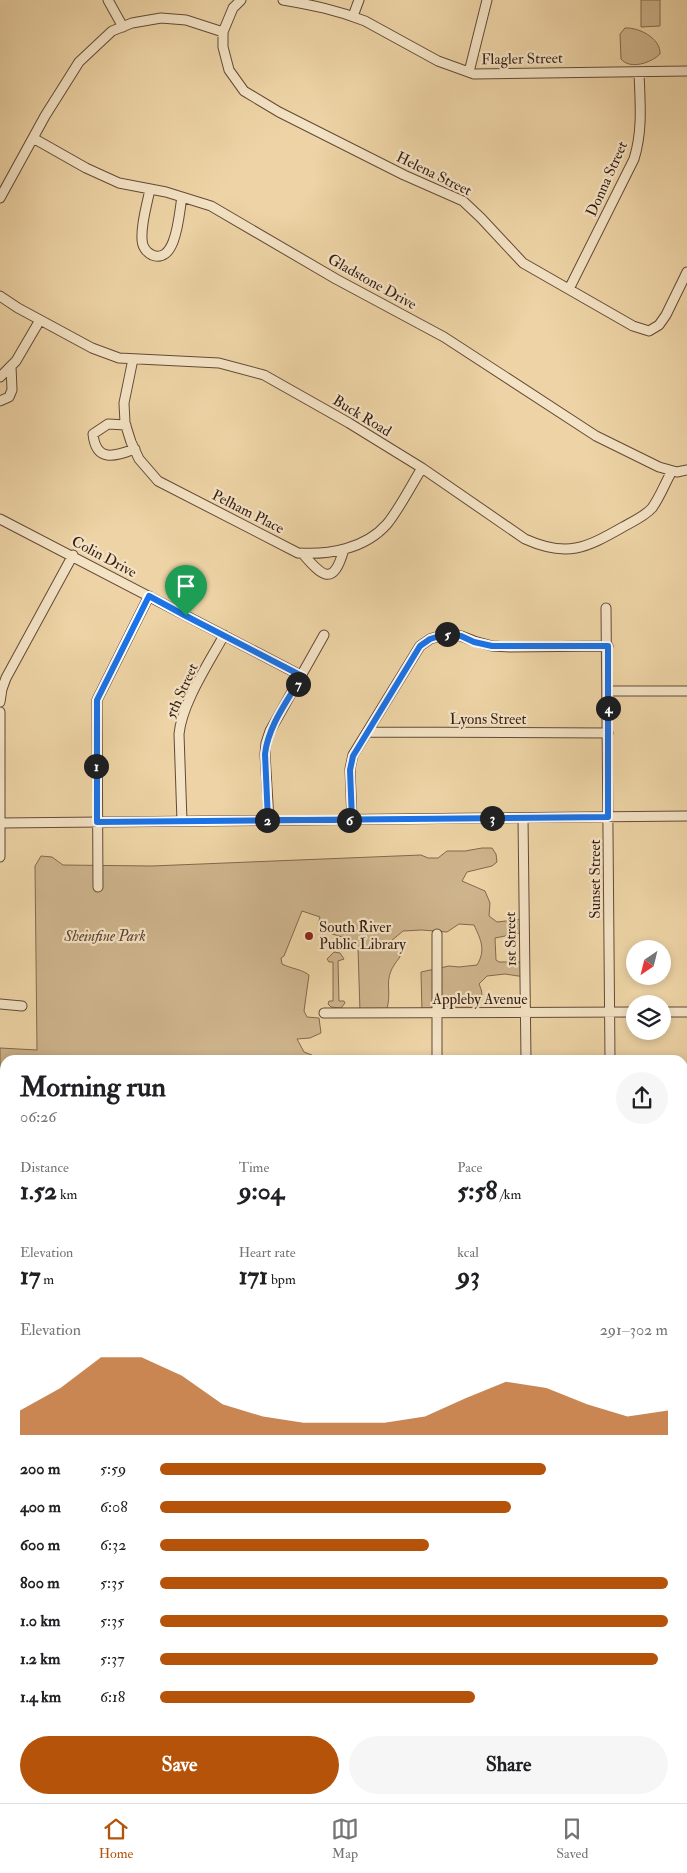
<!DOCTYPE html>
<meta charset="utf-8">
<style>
body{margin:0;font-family:"IM FELL Double Pica",serif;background:#f6f6f6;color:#202124;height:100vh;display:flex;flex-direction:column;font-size:19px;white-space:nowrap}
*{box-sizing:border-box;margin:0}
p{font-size:16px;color:#757577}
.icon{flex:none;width:28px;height:28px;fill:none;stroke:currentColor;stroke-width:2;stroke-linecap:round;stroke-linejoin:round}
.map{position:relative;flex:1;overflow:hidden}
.drawer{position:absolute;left:0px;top:1055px;width:688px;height:749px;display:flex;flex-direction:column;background:#fff;border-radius:15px 15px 0 0;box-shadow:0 2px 8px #0003}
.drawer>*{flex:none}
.needle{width:32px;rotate:215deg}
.fabs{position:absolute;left:626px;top:940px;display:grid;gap:10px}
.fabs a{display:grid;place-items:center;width:45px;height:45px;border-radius:50%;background:#fff;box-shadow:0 2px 8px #0003;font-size:25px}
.pin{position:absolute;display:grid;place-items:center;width:42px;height:42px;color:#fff;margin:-51px -21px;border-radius:50% 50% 50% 0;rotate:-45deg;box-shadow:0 0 5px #0007}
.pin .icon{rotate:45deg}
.km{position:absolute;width:25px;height:25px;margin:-12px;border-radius:50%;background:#222;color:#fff;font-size:14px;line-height:25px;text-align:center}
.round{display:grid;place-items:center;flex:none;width:52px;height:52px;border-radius:26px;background:#f6f6f6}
.overview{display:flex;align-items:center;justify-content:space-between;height:85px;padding:0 20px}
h1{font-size:28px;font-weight:700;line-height:38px}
.stats{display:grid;grid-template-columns:repeat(3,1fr);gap:8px;height:85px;padding:5px 20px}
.stats div{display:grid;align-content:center}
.stats b{font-size:25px;font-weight:700}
.stats small{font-size:14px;font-weight:400}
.stats p{font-size:14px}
.chart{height:140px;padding:10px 20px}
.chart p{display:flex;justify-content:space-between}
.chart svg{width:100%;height:90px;margin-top:5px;fill:#b45309;opacity:.7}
.button{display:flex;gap:10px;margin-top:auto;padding:10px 20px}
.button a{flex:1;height:58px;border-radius:30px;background:#b45309;color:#fff;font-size:20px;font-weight:700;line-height:58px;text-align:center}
.button a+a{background:#f6f6f6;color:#202124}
ul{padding:0 20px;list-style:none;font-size:16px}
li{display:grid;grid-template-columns:80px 60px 1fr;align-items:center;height:38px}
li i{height:12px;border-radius:6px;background:#b45309}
.tabs{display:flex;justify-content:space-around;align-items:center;height:70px;border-top:1px solid #e0e0e0;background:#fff;font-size:14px;color:#757577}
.tabs a{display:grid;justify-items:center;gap:2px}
.tabs .current{color:#b45309}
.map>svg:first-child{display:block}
.green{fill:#ceb48c;stroke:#82684f}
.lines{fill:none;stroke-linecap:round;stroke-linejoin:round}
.minor-casing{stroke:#634a37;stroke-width:11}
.minor{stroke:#f3e2c4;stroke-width:9}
.route-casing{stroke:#fff;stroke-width:10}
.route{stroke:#1a73e8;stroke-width:6}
.poi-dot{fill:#8f2418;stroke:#f3e2c4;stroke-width:2}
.labels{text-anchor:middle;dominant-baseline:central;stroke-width:4.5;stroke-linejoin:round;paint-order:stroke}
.street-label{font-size:15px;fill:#351c12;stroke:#f3e2c4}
.poi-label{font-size:15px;fill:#351c12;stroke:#f3e2c4;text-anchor:start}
.park-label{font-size:15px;font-style:italic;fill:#5b4230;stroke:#f3e2c4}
</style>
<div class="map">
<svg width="687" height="1803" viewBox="0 0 687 1803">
<rect width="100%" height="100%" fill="#edd3a5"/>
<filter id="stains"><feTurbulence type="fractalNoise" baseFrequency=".004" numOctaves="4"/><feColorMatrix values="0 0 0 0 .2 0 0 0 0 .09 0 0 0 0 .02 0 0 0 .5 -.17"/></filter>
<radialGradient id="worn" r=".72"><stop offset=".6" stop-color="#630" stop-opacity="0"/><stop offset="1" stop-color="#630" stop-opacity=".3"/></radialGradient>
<path class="green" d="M 641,0 L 660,0 L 660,26 L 641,27 Z
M 625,28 C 638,27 661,38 660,54 C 651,63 630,70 621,59 L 620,34 Z
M 482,848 L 492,848 L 496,854 L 497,862 L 492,866 L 467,872 L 462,881 L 485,891 L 490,903 L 489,916 L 497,922 L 524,919 L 525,932 L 495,938 L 496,960 L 499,962 L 524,962 L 525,977 L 505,974 L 487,976 L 479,984 C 485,996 481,1003 474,1012 L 422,1012 L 421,972 L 449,966 L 459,967 L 477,965 C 486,950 481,940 474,925 L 459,924 L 447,932 L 422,930 L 403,931 L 391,941 L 392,947 L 398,951 L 400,957 C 380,981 394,987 386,1012 L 360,1012 L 358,948 L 349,939 L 329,933 L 324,925 L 322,927 L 318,924 L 320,917 L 302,911 L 284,956 L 281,958 L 282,964 C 292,969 301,969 309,975 L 304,1011 L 307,1017 L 319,1018 L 321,1033 L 310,1038 L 297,1039 L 304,1052 L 312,1055 L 317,1060 L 5,1060 L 5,1199 L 0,1195 L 0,1048 L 37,1050 L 35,866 L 41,856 L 52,857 L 63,865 L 152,866 L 421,855 L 428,858 L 438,858 L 447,851 L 465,851 Z
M 334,952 L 340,953 L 344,959 L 338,961 L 339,1001 L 344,1001 L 345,1003 L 341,1008 L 331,1007 L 328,1004 L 329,1001 L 333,1001 L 333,962 L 329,962 L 327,959 Z
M 5,1682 L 5,1799 L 111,1799 L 108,1803 L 0,1803 L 0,1691 Z
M 302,1799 L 401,1799 L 409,1803 L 300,1803 Z"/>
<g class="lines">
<g class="minor-casing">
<path id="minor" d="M 108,0 L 123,27
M 241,0 L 233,8 L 223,32 L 223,47 L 229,70 L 244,91 L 279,112 L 404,175 L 463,201 L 481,218 L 523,263 L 633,326 L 649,331 L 659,325 L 666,315 L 687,272
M 283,0 C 312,5 337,10 365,21 L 438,61 L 474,74 L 687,71
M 353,16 L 359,0
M 469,72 L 487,0
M 33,138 L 86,168 L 119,183 L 166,192 L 211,206 L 336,279 L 444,337 L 596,436 L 659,467 L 677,472 L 687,470
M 150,189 C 147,205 141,223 142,239 C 142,246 146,252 152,255 C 177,265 179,212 182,197
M 0,198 L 45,116 L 79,62 L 112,31 L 132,23 L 161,18 L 186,20 L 223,32
M 569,289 L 634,159 C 643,130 640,102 639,72
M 0,296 L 18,308 L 92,348 L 119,358 L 219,363 L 264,375 L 349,423 L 422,468 L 525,539 C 567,558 586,548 623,527 C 632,522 645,516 652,508 C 660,497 665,483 672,471
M 133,359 L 124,403 L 125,423 L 131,442 L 139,459 L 158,481 L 298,553 C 329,555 365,549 387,524 C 398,511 412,484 422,468
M 0,377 L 11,366
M 0,401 L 9,397 L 12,390 L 11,366 L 16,361 L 40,320
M 126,425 L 108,424 L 93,434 C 96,463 115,456 135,449
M 0,519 L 302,676
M 302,553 C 322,576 333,588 344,549
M 606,608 L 610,1060
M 608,691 L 687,691
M 0,702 L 2,689 L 6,678 L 73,555
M 0,712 L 0,857
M 368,732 L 608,733
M 523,818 L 526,1060
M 352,819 L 350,769 L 353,755 L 420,646 L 430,639 L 446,634 L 461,636 L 474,641 L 492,646 L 510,647 L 608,646
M 269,820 L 265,754 L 266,743 L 270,731 L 324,635
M 182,821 L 179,734 C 182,703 209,663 224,635
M 0,823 L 687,816
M 98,887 L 97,700 L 149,596
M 437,934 L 437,1060
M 0,1004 L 22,1006
M 662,1012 L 687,1012
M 324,1013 L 635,1012
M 682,1142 L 687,1142
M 682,1220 L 687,1213
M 0,1341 L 5,1341
M 682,1369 L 687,1370
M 0,1455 L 5,1456
M 682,1456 L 687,1457
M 682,1530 L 687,1525
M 0,1582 L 5,1572
M 682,1625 L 687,1625
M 682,1712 L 687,1712
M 682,1798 L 687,1798
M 667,1799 L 667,1803
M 290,1803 L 293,1799
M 383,1803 L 389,1799
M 513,1803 L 513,1799"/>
</g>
<use href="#minor" class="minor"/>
</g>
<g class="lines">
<g class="route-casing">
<path id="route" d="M 186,616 L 149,596 L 97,700 L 97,822 L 608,817 L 608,646 L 492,646 L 474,642 L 461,636 L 446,634 L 430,639 L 420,646 L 353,756 L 350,770 L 352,820 L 268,820 L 265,754 C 268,726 288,700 302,676 L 186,616"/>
</g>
<use href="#route" class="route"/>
</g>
<circle class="poi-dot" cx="309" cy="936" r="5"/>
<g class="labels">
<g class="street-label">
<text transform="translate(522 59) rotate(-1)">Flagler Street</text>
<text transform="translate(434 174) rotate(26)">Helena Street</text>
<text transform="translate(607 179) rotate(-66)">Donna Street</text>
<text transform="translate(372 282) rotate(29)">Gladstone Drive</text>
<text transform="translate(362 416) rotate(31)">Buck Road</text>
<text transform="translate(248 512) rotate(27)">Pelham Place</text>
<text transform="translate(104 557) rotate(28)">Colin Drive</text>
<text transform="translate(182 691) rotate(-66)">5th Street</text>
<text x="488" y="719">Lyons Street</text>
<text transform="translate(595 879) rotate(-90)">Sunset Street</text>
<text transform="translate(511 939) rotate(-91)">1st Street</text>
<text x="480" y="999">Appleby Avenue</text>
</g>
<g class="poi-label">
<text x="319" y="927">South River<tspan x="319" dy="17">Public Library</tspan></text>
</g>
<g class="park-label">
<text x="105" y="936">Sheinfine Park</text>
</g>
</g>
<rect width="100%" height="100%" filter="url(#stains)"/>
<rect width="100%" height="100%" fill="url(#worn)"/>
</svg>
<div class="fabs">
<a><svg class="needle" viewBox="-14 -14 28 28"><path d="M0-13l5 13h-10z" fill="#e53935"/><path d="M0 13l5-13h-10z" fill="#757577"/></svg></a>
<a><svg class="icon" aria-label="layers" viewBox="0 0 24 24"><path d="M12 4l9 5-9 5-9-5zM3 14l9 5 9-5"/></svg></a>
</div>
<div class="pin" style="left:186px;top:616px;background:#1e9e55"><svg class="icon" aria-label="arrive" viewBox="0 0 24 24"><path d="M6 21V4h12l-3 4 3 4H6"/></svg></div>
<b class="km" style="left:96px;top:766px">1</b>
<b class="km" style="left:267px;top:820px">2</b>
<b class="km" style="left:492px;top:818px">3</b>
<b class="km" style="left:608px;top:708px">4</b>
<b class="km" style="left:447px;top:634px">5</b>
<b class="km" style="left:349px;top:820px">6</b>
<b class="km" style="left:298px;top:684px">7</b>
<section class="drawer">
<div class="overview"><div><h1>Morning run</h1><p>06:26</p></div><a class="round"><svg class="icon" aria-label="share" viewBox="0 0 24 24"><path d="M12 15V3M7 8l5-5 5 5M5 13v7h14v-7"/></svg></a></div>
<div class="stats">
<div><p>Distance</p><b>1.52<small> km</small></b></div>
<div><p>Time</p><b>9:04</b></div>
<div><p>Pace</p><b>5:58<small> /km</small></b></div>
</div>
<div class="stats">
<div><p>Elevation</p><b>17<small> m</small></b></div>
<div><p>Heart rate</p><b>171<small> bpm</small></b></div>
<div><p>kcal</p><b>93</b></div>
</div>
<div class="chart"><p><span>Elevation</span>291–302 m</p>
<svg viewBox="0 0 160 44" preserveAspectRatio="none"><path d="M0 44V32L10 21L20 6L30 6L40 15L50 29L60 35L70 38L80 38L90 38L100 35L110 26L120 18L130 21L140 29L150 35L160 32V44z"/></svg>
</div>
<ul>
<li><b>200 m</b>5:59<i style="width:76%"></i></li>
<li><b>400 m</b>6:08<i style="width:69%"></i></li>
<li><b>600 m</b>6:32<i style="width:53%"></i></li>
<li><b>800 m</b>5:35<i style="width:100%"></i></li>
<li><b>1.0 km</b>5:35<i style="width:100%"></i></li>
<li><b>1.2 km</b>5:37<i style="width:98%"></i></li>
<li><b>1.4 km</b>6:18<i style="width:62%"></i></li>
</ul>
<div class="button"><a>Save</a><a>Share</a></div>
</section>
</div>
<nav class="tabs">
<a class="current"><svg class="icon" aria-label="home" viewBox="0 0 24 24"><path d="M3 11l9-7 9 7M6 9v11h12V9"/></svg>Home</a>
<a><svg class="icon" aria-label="map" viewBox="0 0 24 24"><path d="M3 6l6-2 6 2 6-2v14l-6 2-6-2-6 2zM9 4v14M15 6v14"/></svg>Map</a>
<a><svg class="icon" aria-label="saved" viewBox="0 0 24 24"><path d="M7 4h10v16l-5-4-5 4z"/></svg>Saved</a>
</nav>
